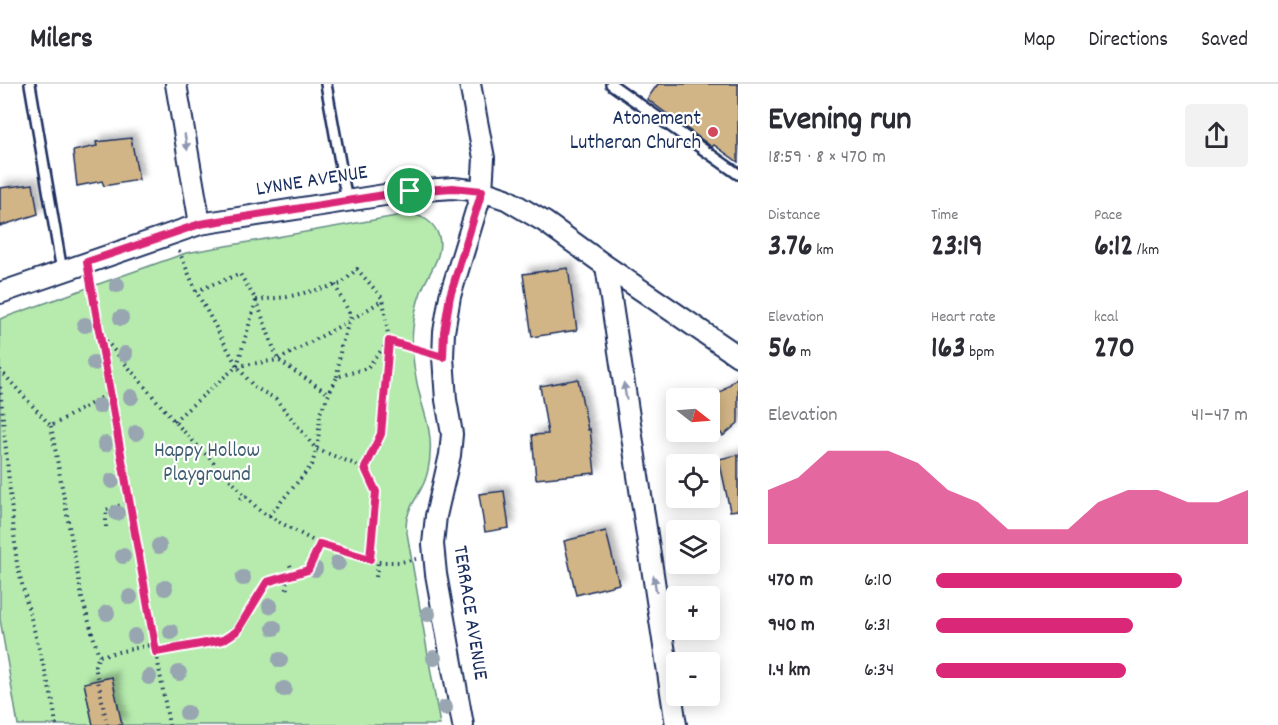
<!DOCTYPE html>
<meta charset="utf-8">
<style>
body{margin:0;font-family:Dekko,sans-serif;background:#f2f2f3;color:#2b2b33;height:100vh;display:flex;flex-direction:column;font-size:22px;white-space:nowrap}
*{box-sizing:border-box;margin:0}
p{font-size:20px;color:#7c7c81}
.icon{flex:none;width:33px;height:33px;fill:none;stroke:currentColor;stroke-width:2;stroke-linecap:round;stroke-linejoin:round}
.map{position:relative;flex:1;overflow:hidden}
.sheet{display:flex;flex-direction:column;background:#fff;width:540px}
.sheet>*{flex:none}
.needle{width:39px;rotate:107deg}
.controls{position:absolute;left:666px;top:304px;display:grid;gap:12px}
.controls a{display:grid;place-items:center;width:54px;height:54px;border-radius:6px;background:#fff;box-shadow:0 3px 15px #0003;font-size:30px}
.pin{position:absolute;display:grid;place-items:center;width:51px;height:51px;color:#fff;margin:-26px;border:3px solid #fff;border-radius:50%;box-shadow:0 2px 6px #0007}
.round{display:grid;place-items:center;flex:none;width:63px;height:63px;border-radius:6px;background:#f2f2f3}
.overview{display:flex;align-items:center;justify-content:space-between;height:102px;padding:0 30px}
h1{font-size:33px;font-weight:800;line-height:45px}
.stats{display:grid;grid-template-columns:repeat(3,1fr);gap:9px;height:102px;padding:6px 30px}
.stats div{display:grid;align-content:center}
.stats b{font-size:30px;font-weight:800}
.stats small{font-size:16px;font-weight:400}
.stats p{font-size:16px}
.chart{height:168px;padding:12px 30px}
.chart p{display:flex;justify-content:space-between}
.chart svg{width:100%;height:108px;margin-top:6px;fill:#db2777;opacity:.7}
ul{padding:0 30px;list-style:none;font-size:20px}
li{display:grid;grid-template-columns:96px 72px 1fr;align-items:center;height:45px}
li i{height:15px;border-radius:8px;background:#db2777}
header{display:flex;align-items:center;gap:36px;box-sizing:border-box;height:84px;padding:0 30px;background:#fff;border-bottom:2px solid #e1e1e2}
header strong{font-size:28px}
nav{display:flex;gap:33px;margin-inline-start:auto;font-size:21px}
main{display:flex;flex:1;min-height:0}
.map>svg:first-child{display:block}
.green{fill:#b6ebad;stroke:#688d86;stroke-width:1.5}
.building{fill:#d2b587;stroke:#1b2f5e;stroke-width:1.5;filter:url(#shadow)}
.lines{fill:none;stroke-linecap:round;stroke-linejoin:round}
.lane-casing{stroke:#1b2f5e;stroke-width:14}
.street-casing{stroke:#1b2f5e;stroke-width:24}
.path{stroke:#1b2f5e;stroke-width:4;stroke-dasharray:1.5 4.5;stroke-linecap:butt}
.lane{stroke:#fff;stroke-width:9}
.street{stroke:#fff;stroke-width:20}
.tree{fill:#97a6b1}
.oneway{fill:#8d97ae}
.route-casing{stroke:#fff;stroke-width:12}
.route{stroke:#db2777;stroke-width:8}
.poi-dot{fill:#d1495b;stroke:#fff;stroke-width:2}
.labels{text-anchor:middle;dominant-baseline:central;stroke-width:4.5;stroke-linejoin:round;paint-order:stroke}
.poi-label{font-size:21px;fill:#1b2f5e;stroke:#fff;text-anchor:end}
.street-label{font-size:21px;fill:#1b2f5e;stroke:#fff}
.park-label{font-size:21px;fill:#425e72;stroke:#fff}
</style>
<header>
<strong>Milers</strong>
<nav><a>Map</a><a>Directions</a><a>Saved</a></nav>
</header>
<main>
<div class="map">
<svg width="738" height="641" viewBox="0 0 738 641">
<defs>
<filter id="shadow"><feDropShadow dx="5.5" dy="-5.5" stdDeviation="3" flood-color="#0004"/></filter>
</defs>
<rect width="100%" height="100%" fill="#fff"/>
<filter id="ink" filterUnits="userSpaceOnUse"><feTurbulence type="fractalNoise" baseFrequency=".0167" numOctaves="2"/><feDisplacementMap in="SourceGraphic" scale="12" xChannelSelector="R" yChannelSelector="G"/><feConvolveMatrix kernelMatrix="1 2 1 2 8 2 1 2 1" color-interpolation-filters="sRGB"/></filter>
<g filter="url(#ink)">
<path class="green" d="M 408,130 C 422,131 435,138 439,153 C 444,172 427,191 421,208 C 417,219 414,233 413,244 C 410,268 415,293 421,316 C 426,334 432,351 430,370 C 430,379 427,393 423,401 C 416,416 406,426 406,443 L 440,641 L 18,641 L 0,535 L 0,235 L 186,169 Z"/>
<path class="building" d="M 658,0 L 738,0 L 738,78 L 714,61 L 712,63 L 647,15 Z
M 131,54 L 139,96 L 104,102 L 102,97 L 77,102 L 73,67 L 97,62 L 96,58 Z
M 33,100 L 38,130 L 0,142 L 0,104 Z
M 568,184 L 577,246 L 532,253 L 523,190 Z
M 738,293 L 738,339 L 723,352 L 710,335 L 710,318 Z
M 578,295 L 588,346 L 590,345 L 595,389 L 536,395 L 532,351 L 548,350 L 540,302 Z
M 738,371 L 738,426 L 730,427 L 719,375 Z
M 504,407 L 509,444 L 485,448 L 479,410 Z
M 606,447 L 619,500 L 576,511 L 564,457 Z
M 112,593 L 122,641 L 93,641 L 84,599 Z"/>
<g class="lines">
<g class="lane-casing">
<path id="lane" d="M 30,0 L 62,187
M 326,0 L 347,117
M 611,0 L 738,90"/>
</g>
<g class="street-casing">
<path id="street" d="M 176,0 L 200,140
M 606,182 L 676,641
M 0,209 L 200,140 L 410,107 L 453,104 L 482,107 L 506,115 L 545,138 L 606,182 L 738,272
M 463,641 L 436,490 L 433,460 L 436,432 L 450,371 L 452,350 L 446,316 L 443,273 L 444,248 L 450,212 L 482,107 L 484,74 L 470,0"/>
</g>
<path class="path" d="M 179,167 L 196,207 L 237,282 L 254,303 L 276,315 L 316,365 L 365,384
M 91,197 L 169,641
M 335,201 L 351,232 L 341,262 L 337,293
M 196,207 L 240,190 L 256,216 L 287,213 L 341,200 L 357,185 L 383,215 L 389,257 L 367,284 L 337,293 L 320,329 L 318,359 L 312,381 L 269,432
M 256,216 L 278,276 L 329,310
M 102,252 L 174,337 L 260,427 L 319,460 L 378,478 L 401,478 L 416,475
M 237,282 L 256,217
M 0,286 L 51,342 L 110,309
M 0,303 L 17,481 L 53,618 L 56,641
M 174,337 L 237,282 L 278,276 L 349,237 L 383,216
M 51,342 L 82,514 L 99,572
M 240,415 L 247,412
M 106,443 L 106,426 L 130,418
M 370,475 L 376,408 L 365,384 L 380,350 L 389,257 L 423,267
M 290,481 L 293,490
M 286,492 L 287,507
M 376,493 L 378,478
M 156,568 L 223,556 L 237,547 L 267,498 L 308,486 L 319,460
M 107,641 L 95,582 L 99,572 L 155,560"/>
<use href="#lane" class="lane"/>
<use href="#street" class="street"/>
</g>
<g class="tree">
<circle cx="117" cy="201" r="8"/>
<circle cx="121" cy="234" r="8"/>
<circle cx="85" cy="241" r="8"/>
<circle cx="125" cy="270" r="8"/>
<circle cx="94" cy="279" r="8"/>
<circle cx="131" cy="313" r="8"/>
<circle cx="99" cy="322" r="8"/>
<circle cx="136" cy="349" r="8"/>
<circle cx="105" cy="360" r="8"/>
<circle cx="112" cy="397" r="8"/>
<circle cx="117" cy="429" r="8"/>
<circle cx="159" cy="462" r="8"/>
<circle cx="123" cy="472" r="8"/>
<circle cx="338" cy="479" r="8"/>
<circle cx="315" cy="485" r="8"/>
<circle cx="243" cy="494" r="8"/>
<circle cx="165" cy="504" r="8"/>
<circle cx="130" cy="513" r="8"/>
<circle cx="270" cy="522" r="8"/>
<circle cx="107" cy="529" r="8"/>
<circle cx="428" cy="530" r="8"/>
<circle cx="274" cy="544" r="8"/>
<circle cx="171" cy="548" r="8"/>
<circle cx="135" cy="552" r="8"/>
<circle cx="434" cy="574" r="8"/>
<circle cx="280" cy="576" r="8"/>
<circle cx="179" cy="589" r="8"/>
<circle cx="149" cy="593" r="8"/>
<circle cx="284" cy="605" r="8"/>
<circle cx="445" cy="624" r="8"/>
<circle cx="187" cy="629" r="8"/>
</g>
<defs><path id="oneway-solid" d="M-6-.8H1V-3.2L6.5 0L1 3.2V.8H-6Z" transform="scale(1.5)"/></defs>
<g class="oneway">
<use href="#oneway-solid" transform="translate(186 58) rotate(80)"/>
<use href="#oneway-solid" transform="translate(625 307) rotate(-99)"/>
<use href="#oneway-solid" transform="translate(655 500) rotate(-99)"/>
</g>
</g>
<g class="lines" filter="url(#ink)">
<g class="route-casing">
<path id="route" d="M 453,104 L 482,107 L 450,212 L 444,248 L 443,273 L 389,257 L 381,350 L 365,384 L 376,408 L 370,475 L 320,460 L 308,486 L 267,498 L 237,547 L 223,556 L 156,568 L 87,178 L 200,140 L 410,107 Z"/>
</g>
<use href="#route" class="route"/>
</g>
<circle class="poi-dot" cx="713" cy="48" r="6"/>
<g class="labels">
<g class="poi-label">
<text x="701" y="36">Atonement<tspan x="701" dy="24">Lutheran Church</tspan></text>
</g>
<g class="street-label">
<text transform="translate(312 98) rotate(-9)">LYNNE AVENUE</text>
<text transform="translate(469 529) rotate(81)">TERRACE AVENUE</text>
</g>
<g class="park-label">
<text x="207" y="368">Happy Hollow<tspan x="207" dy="24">Playground</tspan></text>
</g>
</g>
</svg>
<div class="controls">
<a><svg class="needle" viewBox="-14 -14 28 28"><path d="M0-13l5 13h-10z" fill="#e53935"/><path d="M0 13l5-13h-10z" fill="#7c7c81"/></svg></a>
<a><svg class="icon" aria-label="locate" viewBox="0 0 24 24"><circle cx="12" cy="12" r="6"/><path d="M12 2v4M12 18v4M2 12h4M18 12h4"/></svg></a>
<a><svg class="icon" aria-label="layers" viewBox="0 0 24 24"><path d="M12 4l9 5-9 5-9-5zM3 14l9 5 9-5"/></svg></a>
<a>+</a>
<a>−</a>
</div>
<div class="pin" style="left:410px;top:107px;background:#1e9e55"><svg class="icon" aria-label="arrive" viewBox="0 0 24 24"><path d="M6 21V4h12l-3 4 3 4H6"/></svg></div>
</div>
<section class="sheet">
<div class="overview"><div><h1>Evening run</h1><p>18:59 · 8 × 470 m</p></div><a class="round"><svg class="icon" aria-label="share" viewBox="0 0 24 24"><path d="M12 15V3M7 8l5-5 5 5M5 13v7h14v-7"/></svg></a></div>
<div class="stats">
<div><p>Distance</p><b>3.76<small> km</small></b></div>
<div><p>Time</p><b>23:19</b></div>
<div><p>Pace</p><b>6:12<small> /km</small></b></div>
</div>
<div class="stats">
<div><p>Elevation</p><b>56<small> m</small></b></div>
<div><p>Heart rate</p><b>163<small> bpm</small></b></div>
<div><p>kcal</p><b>270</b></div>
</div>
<div class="chart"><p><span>Elevation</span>41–47 m</p>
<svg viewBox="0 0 160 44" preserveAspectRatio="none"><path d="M0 44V22L10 17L20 6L30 6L40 6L50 11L60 22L70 27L80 38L90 38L100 38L110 27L120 22L130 22L140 27L150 27L160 22V44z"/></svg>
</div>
<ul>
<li><b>470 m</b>6:10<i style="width:79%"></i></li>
<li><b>940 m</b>6:31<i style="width:63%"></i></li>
<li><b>1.4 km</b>6:34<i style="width:61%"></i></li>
</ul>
</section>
</main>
